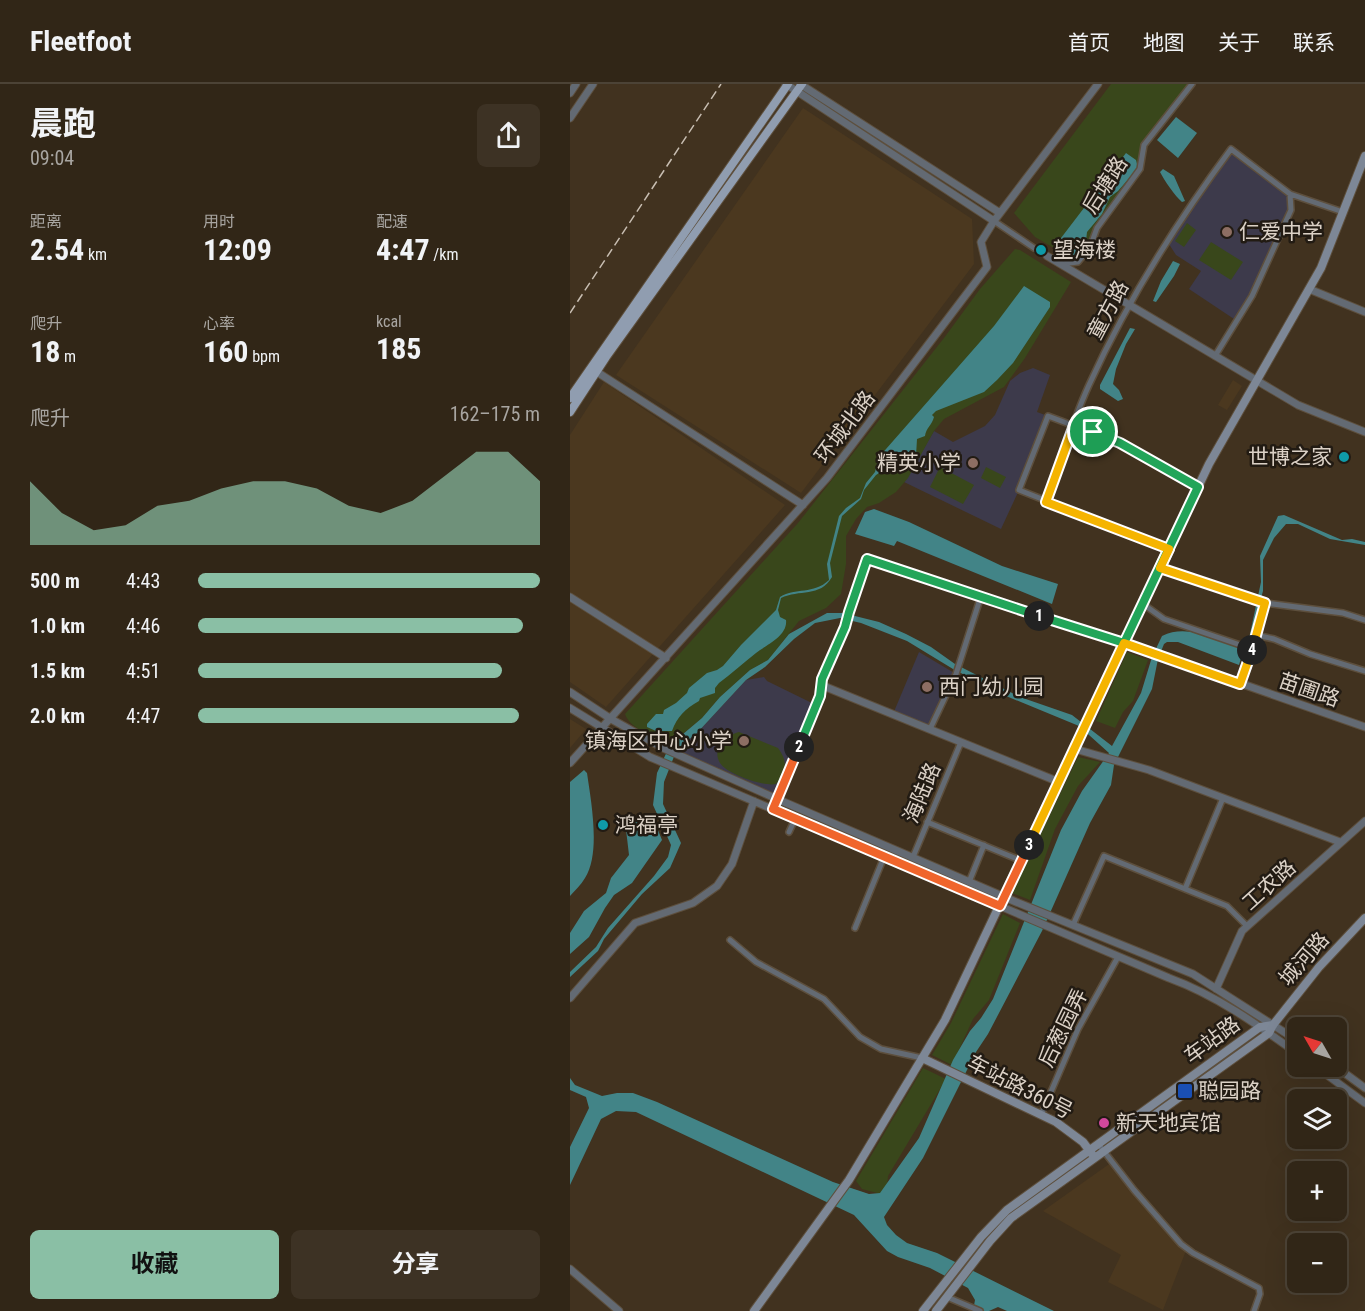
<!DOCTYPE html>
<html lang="zh">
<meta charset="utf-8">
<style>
body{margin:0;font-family:"Roboto Condensed","Noto Sans SC",sans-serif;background:#3d3224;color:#f1f3f6;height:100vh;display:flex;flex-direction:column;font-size:22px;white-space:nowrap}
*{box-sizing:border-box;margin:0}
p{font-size:20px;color:#a8a5a1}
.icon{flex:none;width:33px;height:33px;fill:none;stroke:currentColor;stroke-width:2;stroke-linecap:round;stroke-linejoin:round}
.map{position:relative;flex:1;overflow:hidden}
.side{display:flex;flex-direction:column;background:#312617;width:570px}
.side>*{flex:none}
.needle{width:39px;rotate:309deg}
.tools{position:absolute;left:717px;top:933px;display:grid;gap:12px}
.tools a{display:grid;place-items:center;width:60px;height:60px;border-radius:9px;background:#312617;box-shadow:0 6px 24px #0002,0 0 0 2px #4c4336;font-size:30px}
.pin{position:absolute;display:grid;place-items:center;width:51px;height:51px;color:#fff;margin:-26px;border:3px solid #fff;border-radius:50%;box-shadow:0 2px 6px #0007}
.km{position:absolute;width:30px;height:30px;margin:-15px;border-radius:50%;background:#222;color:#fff;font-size:16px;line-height:30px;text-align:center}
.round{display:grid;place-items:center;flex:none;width:63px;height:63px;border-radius:9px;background:#3d3224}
.overview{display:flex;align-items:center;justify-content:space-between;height:102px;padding:0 30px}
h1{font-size:33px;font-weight:700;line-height:45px}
.stats{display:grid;grid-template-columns:repeat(3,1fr);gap:9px;height:102px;padding:6px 30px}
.stats div{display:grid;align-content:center}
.stats b{font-size:30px;font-weight:700}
.stats small{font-size:16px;font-weight:400}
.stats p{font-size:16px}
.chart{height:168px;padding:12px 30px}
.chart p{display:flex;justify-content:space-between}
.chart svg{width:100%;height:108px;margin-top:6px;fill:#8abfa5;opacity:.7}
.action{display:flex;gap:12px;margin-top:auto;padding:12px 30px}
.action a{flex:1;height:69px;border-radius:9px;background:#8abfa5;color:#111;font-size:24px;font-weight:700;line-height:69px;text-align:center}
.action a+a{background:#3d3224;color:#f1f3f6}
ul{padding:0 30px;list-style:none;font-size:20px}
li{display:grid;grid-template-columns:96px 72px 1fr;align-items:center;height:45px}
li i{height:15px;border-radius:8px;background:#8abfa5}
header{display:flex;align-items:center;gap:36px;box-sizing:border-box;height:84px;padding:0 30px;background:#312617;border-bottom:2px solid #4c4336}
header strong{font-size:28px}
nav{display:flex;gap:33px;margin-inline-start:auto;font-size:21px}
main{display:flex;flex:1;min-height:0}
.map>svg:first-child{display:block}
.built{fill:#4b381f}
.education{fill:#3d3a4b}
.green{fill:#39471b}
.water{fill:#428487}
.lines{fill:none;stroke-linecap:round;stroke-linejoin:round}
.minor-tunnel{stroke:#584a38;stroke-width:5;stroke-dasharray:5 2.5;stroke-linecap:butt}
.minor-casing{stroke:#5d4f3d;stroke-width:8}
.tertiary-casing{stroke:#5d4f3d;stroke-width:9}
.secondary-casing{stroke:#5d4f3d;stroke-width:10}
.primary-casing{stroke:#5d4f3d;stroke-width:10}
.minor{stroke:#636a73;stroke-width:5}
.tertiary{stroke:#636a73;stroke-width:7}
.secondary{stroke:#7d8796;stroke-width:8}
.primary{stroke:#909db0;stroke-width:8}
.rail{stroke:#c8beb2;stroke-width:1.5;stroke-dasharray:9 4.5;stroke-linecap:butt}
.split-1-casing{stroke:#fff;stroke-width:12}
.split-2-casing{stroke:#fff;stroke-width:12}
.split-3-casing{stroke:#fff;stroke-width:12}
.split-4-casing{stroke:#fff;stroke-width:12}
.split-5-casing{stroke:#fff;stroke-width:12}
.split-1{stroke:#22a559;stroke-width:8}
.split-2{stroke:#22a559;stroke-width:8}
.split-3{stroke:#f0652b;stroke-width:8}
.split-4{stroke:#f5b400;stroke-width:8}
.split-5{stroke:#f5b400;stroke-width:8}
.education-dot{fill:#8d6e63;stroke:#221b13;stroke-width:2}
.culture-dot{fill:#0f9aa8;stroke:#221b13;stroke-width:2}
.transit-dot{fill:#1a4fb4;stroke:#221b13;stroke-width:2}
.hotel-dot{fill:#d1479c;stroke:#221b13;stroke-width:2}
.labels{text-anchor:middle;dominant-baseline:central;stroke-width:5;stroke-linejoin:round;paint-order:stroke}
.street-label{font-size:21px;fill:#dbd1c6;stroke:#221b13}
.poi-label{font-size:21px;fill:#dbd1c6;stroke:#221b13;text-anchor:start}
</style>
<header>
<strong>Fleetfoot</strong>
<nav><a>首页</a><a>地图</a><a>关于</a><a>联系</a></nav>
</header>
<main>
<section class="side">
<div class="overview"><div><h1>晨跑</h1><p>09:04</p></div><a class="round"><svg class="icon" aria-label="share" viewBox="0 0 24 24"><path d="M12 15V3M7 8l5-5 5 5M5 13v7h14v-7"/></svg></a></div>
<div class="stats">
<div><p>距离</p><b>2.54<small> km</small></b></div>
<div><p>用时</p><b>12:09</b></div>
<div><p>配速</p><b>4:47<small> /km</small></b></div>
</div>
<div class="stats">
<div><p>爬升</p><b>18<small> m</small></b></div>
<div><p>心率</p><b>160<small> bpm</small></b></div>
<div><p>kcal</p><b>185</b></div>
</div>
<div class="chart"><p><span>爬升</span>162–175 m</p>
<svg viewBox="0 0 160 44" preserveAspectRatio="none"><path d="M0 44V18L10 31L20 38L30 36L40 28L50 26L60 21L70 18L80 18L90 21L100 28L110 31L120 26L130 16L140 6L150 6L160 18V44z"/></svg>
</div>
<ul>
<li><b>500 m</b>4:43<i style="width:100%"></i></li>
<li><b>1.0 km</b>4:46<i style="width:95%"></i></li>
<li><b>1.5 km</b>4:51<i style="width:89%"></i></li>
<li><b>2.0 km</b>4:47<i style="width:94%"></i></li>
</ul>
<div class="action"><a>收藏</a><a>分享</a></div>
</section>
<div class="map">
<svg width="795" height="1227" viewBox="0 0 795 1227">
<rect width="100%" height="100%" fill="#41321f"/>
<path class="built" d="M 233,24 L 402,135 L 404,180 L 231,409 L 46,291 Z
M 663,296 L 672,302 L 657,326 L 648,321 Z
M 34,298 L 215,421 L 36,623 L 0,598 L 0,351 Z
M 0,635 L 16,645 L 0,664 Z
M 542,1078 L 617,1164 L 593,1226 L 538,1198 L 551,1171 L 473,1127 Z"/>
<path class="education" d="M 661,65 L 720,110 L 721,126 L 667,237 L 619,205 L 631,187 L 606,171 L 597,157 Z
M 463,284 L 480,291 L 467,328 L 478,332 L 449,406 L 431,445 L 334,398 L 364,347 L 383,358 L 415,342 L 425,331 L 440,297 L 450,289 Z
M 349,568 L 386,590 L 360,645 L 323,630 Z
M 194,593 L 197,597 L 246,621 L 207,715 L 107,670 L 107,665 L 127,649 L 176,596 Z"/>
<path class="green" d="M 541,0 L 622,0 L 574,60 L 570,85 L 527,144 L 520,163 L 508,178 L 465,153 L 444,129 Z
M 617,139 L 626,146 L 614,163 L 605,157 Z
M 641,158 L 673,178 L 661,196 L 629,176 Z
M 445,165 L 450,166 L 501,198 L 455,274 L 434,303 L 374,335 L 364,347 L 338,394 L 326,408 L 309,419 L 297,423 L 286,435 L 276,452 L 276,480 L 271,510 L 256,524 L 229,537 L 198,576 L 180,586 L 150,613 L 132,634 L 103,658 L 96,659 C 84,652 60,645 55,630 L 228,439 L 374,254 L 410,205 Z
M 370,383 L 404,401 L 393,420 L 360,403 Z
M 416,383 L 436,393 L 430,404 L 411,394 Z
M 557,568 L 578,576 L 563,617 L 553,628 L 545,644 L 526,637 Z
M 169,648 L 208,664 C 218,677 217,688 206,700 C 194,703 157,690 150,679 C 141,664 157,651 169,648 Z
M 508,673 L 530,678 L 508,702 L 485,745 L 460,816 L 442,809 Z
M 433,830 L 450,839 L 419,916 L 403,935 L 382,981 L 362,971 L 381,939 Z
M 353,984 L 376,995 L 318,1092 L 317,1104 L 311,1110 L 292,1105 L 286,1097 Z"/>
<path class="water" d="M 606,33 L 627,49 L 608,74 L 587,56 Z
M 556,69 L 566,76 L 568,84 L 548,107 L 540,113 L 532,130 L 517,148 L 515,166 L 509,173 L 501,173 L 504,168 L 499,161 L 494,160 L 488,165 L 487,160 L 491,154 Z
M 593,85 L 604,92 L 615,117 L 612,118 C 605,112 594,96 590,88 Z
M 603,177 L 610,180 L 604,192 L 586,218 L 583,217 L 591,197 Z
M 454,202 L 480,218 L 480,223 L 443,279 L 427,296 L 414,308 L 366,327 L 362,331 L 364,333 C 362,341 356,344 355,352 L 347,355 L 346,372 L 336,384 L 317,384 L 306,391 L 294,406 L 291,415 L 272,432 L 260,479 L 262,493 C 250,514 229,505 211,514 L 208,526 L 210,533 L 216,536 C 218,552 196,561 186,569 C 173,579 161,590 149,599 L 145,604 L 145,609 L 130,614 L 129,617 C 115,625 107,633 102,647 L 86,647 L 77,643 L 77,640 L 86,630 L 93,630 L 94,626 L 106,619 L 117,609 L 119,604 L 137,589 L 147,586 L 153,582 L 171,561 L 206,526 L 210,513 C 226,503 243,511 259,496 L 257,480 L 269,432 L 276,424 L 290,414 L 296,399 L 305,388 L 309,373 L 424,242 Z
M 560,244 L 565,245 L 556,260 L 546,285 L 543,300 L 549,306 L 553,315 L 548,317 L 530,305 L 530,301 Z
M 304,425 L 339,438 L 432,482 L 488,500 L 482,520 L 327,457 L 324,462 L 285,450 L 295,428 Z
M 714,431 L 772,456 L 782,455 L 795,458 L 795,461 L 760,455 L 728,440 L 716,440 L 704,454 L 693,476 L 693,507 L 682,546 L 676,588 L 673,583 L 691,498 L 690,472 L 708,432 Z
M 257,529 L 273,529 L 309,538 L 336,550 L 361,563 L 385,580 L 450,613 L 502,631 L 542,662 L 571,609 L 582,573 L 592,552 C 620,538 648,559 674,564 L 669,581 L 608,558 L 597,558 L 594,560 L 588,575 L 582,605 L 544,681 L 541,701 L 520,739 L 472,847 L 418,950 L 406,968 L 353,1074 L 314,1133 L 317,1141 L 326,1151 L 337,1159 L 367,1169 L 484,1227 L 437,1227 L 428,1223 L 419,1227 L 403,1227 L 405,1216 L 398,1204 L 360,1184 L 328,1173 L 317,1167 L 284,1131 L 66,1028 L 46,1027 L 31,1035 L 0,1101 L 0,1063 L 19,1024 L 16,1013 L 0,1006 L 0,994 L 5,1001 L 32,1012 L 47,1009 L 63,1009 L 87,1018 L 263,1098 L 299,1110 L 310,1109 L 349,1054 L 383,976 L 400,947 L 411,934 L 423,915 L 491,746 L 512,707 L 539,669 L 509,642 L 436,612 L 383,585 L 337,557 L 291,539 L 270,534 L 245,539 L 224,555 L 195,583 L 176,596 L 127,649 L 107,665 L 94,698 L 93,720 L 111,759 L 100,784 L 72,810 L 34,855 L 28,867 L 0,893 L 0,888 L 26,863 L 38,844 L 84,792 L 98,773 L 101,761 L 83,721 L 87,689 L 100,661 L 132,634 L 150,613 L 180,586 L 198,576 L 219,550 Z
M 14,686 L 17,689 C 21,717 31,769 15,794 C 11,801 5,806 0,812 L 0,698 Z
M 70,734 L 85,739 L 92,756 L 62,799 L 44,811 L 35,824 L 19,853 L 0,870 L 0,849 L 14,827 L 36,809 L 41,794 L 59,771 L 55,737 Z"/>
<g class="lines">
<path class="minor-tunnel" d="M 464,164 L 477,172"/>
<g class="minor-casing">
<path id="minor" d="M 424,137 L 464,164
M 491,180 L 508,178 L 520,163 L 527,144 L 570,85 L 574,61 L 622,0
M 645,272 L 682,212 L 721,126 L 720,110
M 476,418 C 490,379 502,338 519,301 C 557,217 606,139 661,65 L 720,110 L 773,128
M 599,465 L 449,406 L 478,332 L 550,359 L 628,403
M 590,484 L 695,519 L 773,529 L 795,536
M 573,520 L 594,535 L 682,565
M 686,551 L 704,555 L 740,570 L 795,587
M 670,600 L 695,519
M 360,645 L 386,590 L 411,512
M 357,738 L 452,777
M 219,748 L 225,735
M 343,773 L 391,658
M 399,798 L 414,761
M 615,805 L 653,714
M 503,841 L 534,772 L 657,822 L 677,842
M 285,844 L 314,773
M 160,856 L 186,878 L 254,915 L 290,953 L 311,965 L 352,974
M 471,1031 L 508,945 L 548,873
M 529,1061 L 564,1106 L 611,1160 L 623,1169 L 689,1204 L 690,1210 L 684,1227
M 377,1213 L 410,1227"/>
</g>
<g class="tertiary-casing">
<path id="tertiary" d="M 216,0 L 424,137
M 230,0 L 430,129
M 0,9 L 6,0
M 0,34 L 23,0
M 477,172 L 728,321 L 795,348
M 739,205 L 795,228
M 27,288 L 233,421
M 0,513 L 96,574
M 251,601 L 489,698
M 0,608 L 41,635 L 93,664 L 207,715 L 446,818 L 623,890 L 728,957
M 0,624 L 80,673 L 599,894 C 646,911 688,941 728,970
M 505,665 L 579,686 L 770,758
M 0,679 L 257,394 L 417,183 L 411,158 L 424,137 L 528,0
M 206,719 L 250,612 L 252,595 L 275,543 L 279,528 L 297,475 L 567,563 L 795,643
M 646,905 L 672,847 L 795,737
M 0,914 L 65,839 L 123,819 L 147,802 L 162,780 L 184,717
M 745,982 L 795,1019
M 765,982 L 795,1004
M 0,1185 L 49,1227"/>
</g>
<g class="secondary-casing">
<path id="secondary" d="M 352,974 L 486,1038 L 513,1058 L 522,1070
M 184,1227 L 279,1096 L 375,936 L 639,380 L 751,184 L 795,72
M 353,1227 L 411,1153 L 437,1126 L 690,943 L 703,941
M 366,1227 L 420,1157 L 441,1134 L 699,949 L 703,941 L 749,883 L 795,834"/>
</g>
<g class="primary-casing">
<path id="primary" d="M 0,314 L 218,0
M 0,328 L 36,273 L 232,0"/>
</g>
<use href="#minor" class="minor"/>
<use href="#tertiary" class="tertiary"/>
<use href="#secondary" class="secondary"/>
<use href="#primary" class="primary"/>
<path class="rail" d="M 0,229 L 151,0"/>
</g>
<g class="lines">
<g class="split-1-casing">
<path id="split-1" d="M 469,532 L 554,559 L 628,403 L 550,359 L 523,348"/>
</g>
<g class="split-2-casing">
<path id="split-2" d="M 229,663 L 250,612 L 252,595 L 275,543 L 279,528 L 297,475 L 469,532"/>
</g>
<g class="split-3-casing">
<path id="split-3" d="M 229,663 L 203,725 L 430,822 L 459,761"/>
</g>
<g class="split-4-casing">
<path id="split-4" d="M 459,761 L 554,559 L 670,600 L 682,566"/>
</g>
<g class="split-5-casing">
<path id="split-5" d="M 523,348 L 504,341 L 476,418 L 599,465 L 590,484 L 695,519 L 682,566"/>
</g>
<use href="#split-1" class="split-1"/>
<use href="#split-2" class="split-2"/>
<use href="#split-3" class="split-3"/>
<use href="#split-4" class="split-4"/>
<use href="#split-5" class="split-5"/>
</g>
<g class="education-dot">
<circle cx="657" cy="148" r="6"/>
<circle cx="403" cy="379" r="6"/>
<circle cx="357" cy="603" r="6"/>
<circle cx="174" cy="657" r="6"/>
</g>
<g class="culture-dot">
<circle cx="471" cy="166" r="6"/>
<circle cx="774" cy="373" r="6"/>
<circle cx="33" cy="741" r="6"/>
</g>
<rect class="transit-dot" x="607" y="999" width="16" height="16" rx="3"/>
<circle class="hotel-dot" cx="534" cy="1039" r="6"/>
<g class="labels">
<g class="street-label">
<text transform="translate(535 101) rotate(-57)">后塘路</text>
<text transform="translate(538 226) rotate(-62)">童方路</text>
<text transform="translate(275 343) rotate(-53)">环城北路</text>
<text transform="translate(739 606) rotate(19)">苗圃路</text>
<text transform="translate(352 709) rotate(-67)">海陆路</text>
<text transform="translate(699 801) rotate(-42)">工农路</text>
<text transform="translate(734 875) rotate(-49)">城河路</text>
<text transform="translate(493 944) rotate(-64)">后葱园弄</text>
<text transform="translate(642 956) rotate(-36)">车站路</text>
<text transform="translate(450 1003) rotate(27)">车站路360号</text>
</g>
<g class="poi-label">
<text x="669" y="148">仁爱中学</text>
<text x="483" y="166">望海楼</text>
<text x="762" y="373" text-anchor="end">世博之家</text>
<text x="391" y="379" text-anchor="end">精英小学</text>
<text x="369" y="603">西门幼儿园</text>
<text x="162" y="657" text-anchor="end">镇海区中心小学</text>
<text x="45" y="741">鸿福亭</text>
<text x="628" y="1007">聪园路</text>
<text x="546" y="1039">新天地宾馆</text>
</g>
</g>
</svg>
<div class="tools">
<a><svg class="needle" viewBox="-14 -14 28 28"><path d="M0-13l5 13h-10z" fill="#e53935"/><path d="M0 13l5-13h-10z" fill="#a8a5a1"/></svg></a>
<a><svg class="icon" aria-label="layers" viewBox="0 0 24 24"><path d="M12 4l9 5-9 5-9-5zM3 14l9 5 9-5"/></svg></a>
<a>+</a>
<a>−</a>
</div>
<div class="pin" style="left:523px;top:348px;background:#1e9e55"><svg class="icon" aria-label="arrive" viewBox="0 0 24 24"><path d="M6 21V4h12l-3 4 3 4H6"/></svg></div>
<b class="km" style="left:469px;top:532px">1</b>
<b class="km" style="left:229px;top:663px">2</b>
<b class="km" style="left:459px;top:761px">3</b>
<b class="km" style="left:682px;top:566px">4</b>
</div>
</main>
